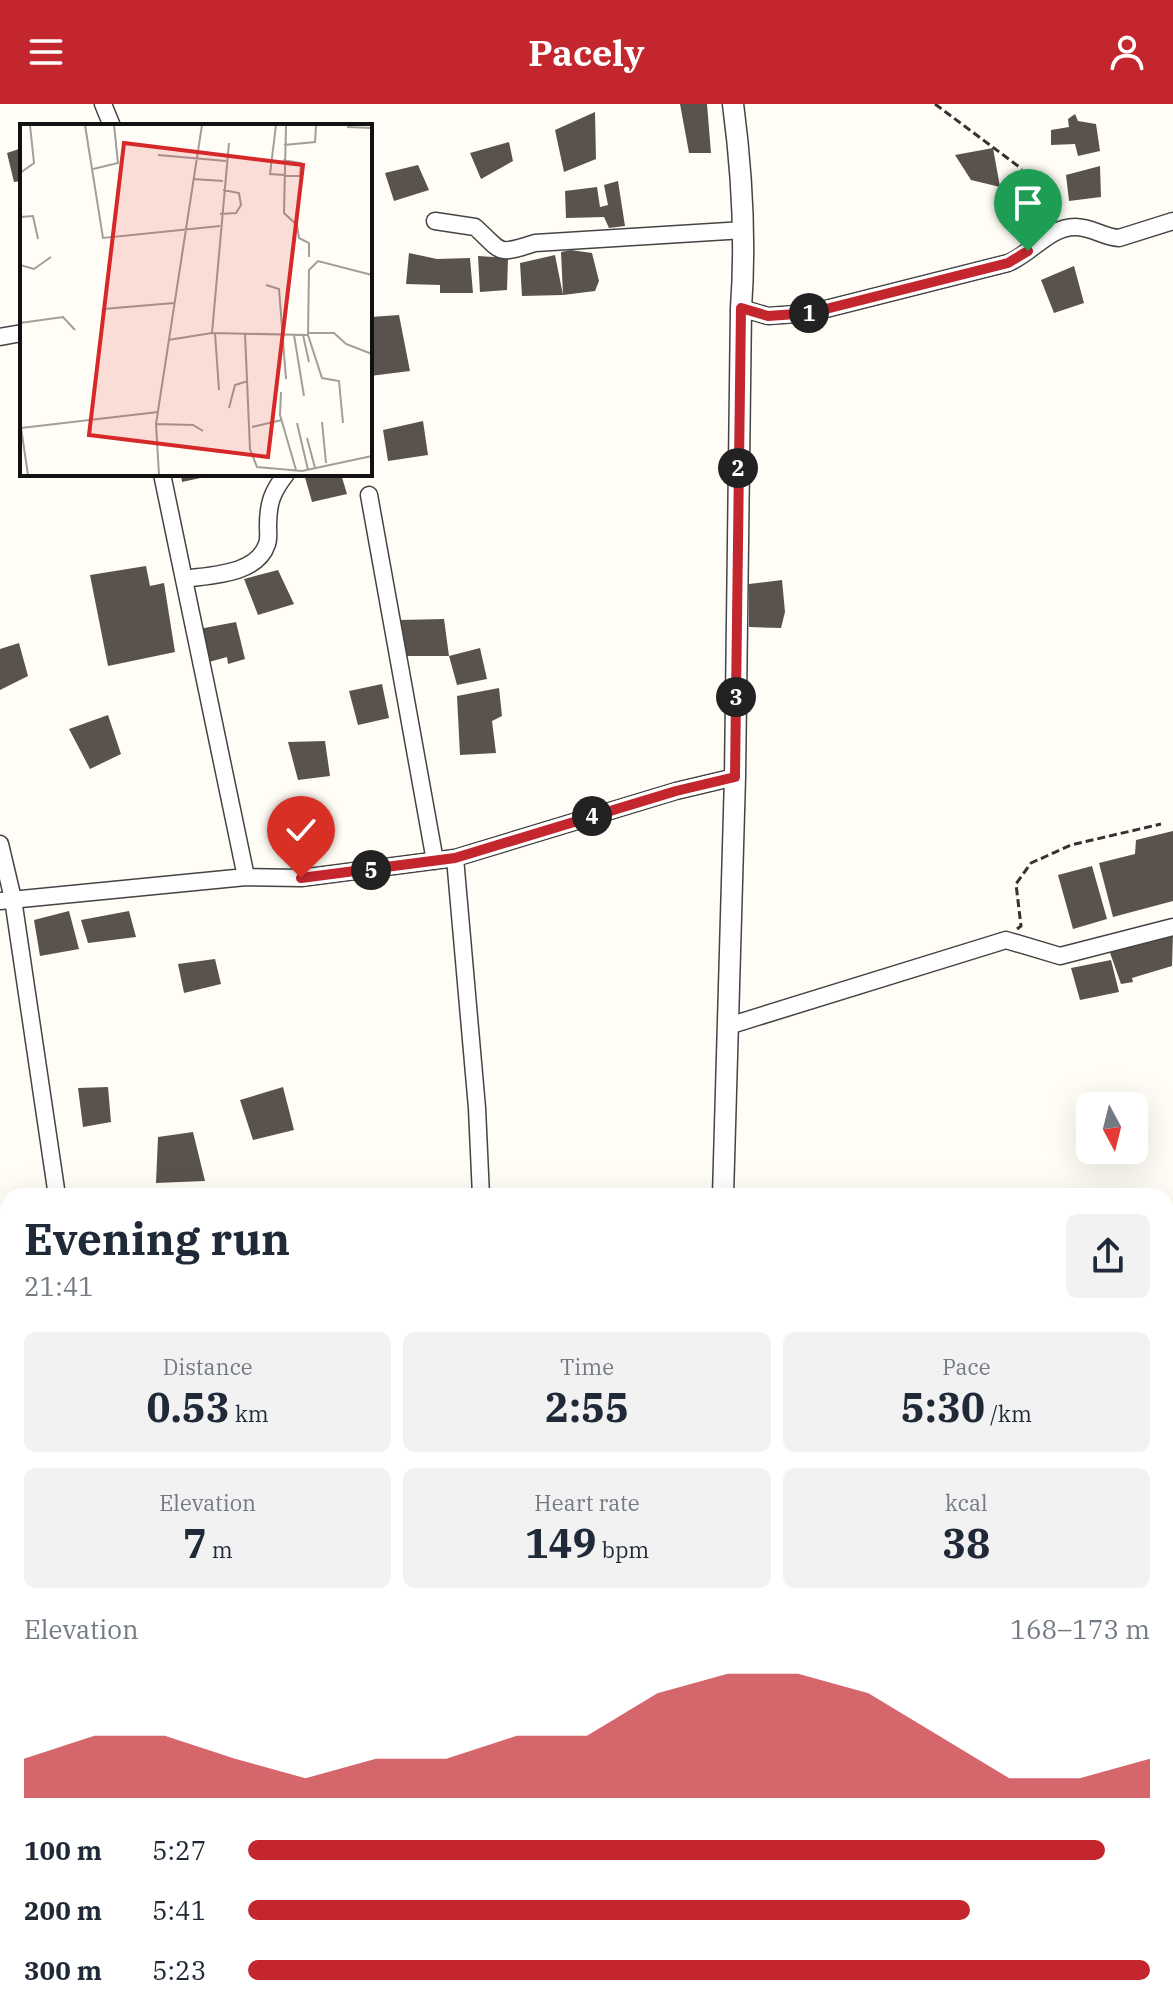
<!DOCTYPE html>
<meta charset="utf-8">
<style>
body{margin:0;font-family:"IBM Plex Serif",serif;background:#f2f2f3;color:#1f2937;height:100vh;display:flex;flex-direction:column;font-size:30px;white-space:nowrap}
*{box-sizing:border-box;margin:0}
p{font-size:26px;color:#747a83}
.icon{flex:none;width:44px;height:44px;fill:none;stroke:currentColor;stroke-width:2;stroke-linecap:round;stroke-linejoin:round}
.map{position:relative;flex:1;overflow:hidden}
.side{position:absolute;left:0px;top:1084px;width:1174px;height:828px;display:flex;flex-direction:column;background:#fff;border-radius:24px 24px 0 0;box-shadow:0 8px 32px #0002}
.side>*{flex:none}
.needle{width:52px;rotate:173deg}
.buttons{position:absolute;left:1076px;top:988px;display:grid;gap:16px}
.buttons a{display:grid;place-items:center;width:72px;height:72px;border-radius:12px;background:#fff;box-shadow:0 8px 32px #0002;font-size:40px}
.pin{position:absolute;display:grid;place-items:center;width:68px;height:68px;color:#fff;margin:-82px -34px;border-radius:50% 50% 50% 0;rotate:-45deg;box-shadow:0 0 8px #0007}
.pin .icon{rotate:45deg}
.km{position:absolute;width:40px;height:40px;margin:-20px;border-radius:50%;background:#222;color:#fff;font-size:22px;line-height:40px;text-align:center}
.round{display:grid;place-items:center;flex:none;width:84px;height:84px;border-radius:12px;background:#f2f2f3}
.summary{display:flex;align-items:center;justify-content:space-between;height:136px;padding:0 24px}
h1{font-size:44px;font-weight:800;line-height:60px}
.metrics{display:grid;grid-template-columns:repeat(3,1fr);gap:12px;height:136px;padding:8px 24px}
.metrics div{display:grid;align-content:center;border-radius:12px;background:#f2f2f3;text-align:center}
.metrics b{font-size:40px;font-weight:800}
.metrics small{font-size:22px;font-weight:400}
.metrics p{font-size:22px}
.chart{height:224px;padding:16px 24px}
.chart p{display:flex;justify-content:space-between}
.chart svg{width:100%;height:144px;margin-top:8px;fill:#c4262e;opacity:.7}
ul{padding:0 24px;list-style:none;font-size:26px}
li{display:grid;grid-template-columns:128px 96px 1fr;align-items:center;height:60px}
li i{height:20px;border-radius:10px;background:#c4262e}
header{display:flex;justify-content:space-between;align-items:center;height:104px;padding:0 24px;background:#c4262e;color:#fff;font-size:36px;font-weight:800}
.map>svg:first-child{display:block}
.building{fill:#5a524d}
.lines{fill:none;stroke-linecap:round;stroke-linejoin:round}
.minor-casing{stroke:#444;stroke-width:19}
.tertiary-casing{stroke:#444;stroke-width:23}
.path{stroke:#333;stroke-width:3;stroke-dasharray:8 4;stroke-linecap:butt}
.minor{stroke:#fff;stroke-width:16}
.tertiary{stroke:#fff;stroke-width:20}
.route-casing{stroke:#fff;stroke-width:16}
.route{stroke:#c4262e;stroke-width:10}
.inset-road{fill:none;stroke:#a09f9a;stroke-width:2}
.view{fill:#d62828;fill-opacity:0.15;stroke:#d62828;stroke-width:4}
.inset-edge{fill:none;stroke:#111;stroke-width:4}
</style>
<header><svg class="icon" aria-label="menu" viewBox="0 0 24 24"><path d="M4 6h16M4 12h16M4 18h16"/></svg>Pacely<svg class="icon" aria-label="person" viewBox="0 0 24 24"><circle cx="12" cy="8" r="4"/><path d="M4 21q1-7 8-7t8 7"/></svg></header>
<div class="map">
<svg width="1173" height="1912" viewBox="0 0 1173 1912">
<rect width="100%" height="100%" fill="#fffdf5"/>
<path class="building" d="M 680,0 L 707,0 L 711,49 L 689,49 Z
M 595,8 L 596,55 L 564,68 L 555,26 Z
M 1075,10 L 1078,17 L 1096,20 L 1100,47 L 1078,52 L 1075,40 L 1051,41 L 1051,26 L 1069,23 L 1068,15 Z
M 509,38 L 513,57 L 481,75 L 470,49 Z
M 22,44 L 22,77 L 14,78 L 7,49 Z
M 993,44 L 1000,83 L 971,76 L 955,51 Z
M 418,61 L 429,86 L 394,97 L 385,69 Z
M 1100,62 L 1101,93 L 1069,97 L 1066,71 Z
M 618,77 L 625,122 L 609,124 L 604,113 L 566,114 L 565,87 L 597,83 L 600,103 L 608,101 L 604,81 Z
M 571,146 L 592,149 L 599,177 L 595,187 L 563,191 L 522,192 L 520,159 L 555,151 L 563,191 L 561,148 Z
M 409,149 L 437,155 L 470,154 L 473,189 L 440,189 L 440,181 L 406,180 Z
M 478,152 L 508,154 L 507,186 L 480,188 Z
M 1074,162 L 1084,199 L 1054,209 L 1041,176 Z
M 399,211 L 410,267 L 370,272 L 370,213 Z
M 423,317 L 428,351 L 388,357 L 383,326 Z
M 181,370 L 214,370 L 214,371 L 182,378 Z
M 304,370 L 341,370 L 347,390 L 312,398 Z
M 146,462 L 150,482 L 164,479 L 175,548 L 108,562 L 90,471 Z
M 278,466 L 294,500 L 258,511 L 244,475 Z
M 782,476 L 785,508 L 781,524 L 749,523 L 749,480 Z
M 444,515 L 449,552 L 480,544 L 487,575 L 457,581 L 449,552 L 405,552 L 399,516 Z
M 236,518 L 245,555 L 228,560 L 227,553 L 209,558 L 199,525 Z
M 19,539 L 28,572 L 0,586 L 0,545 Z
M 382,580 L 389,614 L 358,621 L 349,587 Z
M 499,584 L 502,612 L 492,617 L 496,649 L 460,651 L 457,592 Z
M 108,611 L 121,650 L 90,665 L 69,625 Z
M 325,637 L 330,672 L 298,676 L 288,638 Z
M 1173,727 L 1173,797 L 1113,813 L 1099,759 L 1135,750 L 1136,736 Z
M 1092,762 L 1107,815 L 1073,825 L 1058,771 Z
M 69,807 L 79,845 L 40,852 L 34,816 Z
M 129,807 L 136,833 L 88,839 L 81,816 Z
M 1173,830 L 1172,862 L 1132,874 L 1133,878 L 1121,880 L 1108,843 L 1127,840 L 1129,843 Z
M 215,855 L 221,880 L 184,889 L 178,860 Z
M 1111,856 L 1119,888 L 1080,896 L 1071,864 Z
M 108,983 L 111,1018 L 83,1023 L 78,984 Z
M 283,983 L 294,1026 L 253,1036 L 240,996 Z
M 193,1028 L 205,1077 L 156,1079 L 158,1033 Z
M 39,1904 L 88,1904 L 88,1912 L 39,1911 Z
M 988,1904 L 1019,1904 L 1019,1912 L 989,1912 Z
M 1058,1904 L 1092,1904 L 1093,1907 L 1059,1912 Z
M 555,1908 L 555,1912 L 535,1912 L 535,1909 Z"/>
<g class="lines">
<g class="minor-casing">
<path id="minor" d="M 103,0 L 112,22
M 435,117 L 475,123 C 503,148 495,152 535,139 L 744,126
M 741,204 L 768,212 L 810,209 L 1008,159 C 1031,150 1049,123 1075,123 C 1092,123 1103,133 1119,134 L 1173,117
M 0,233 L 22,229
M 162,370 L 246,773
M 369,391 L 435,757
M 184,475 C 210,471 257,471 267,440 C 269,435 268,428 268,422 C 268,399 272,388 286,370
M 0,740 L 13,795 L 57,1092
M 455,754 L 477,1004 L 481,1092
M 0,797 L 246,773 L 301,774 L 455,754 L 676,687 L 735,673
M 728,922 L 1006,836 L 1060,852 L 1173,823
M 1166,1299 L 1173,1297
M 0,1526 L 8,1532
M 8,1904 L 10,1912
M 132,1904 L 132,1912
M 211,1912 L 211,1904
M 500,1912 L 500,1904"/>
</g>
<g class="tertiary-casing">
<path id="tertiary" d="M 723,1092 L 735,673 L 741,204 C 746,136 742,68 733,0
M 695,1912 L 695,1904"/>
</g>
<path class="path" d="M 935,0 L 1022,65
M 1017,825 L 1021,822 L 1016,780 L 1031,759 L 1071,741 L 1161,720"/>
<use href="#minor" class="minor"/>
<use href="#tertiary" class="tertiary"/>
</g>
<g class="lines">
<g class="route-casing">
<path id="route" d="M 301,774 L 455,754 L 676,687 L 735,673 L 741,204 L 768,212 L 810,209 L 1008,159 L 1028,147"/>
</g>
<use href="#route" class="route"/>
</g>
<g transform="translate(20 20)">
<rect width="352" height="352" fill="#fffdf5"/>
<path class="inset-road" d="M 65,1 L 83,114 L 200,102M 256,1 L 250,50 L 280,52 L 281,39 L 263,36M 266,1 L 264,89 L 277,101 L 279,114 L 289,119 L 289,133M 327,3 L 352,4M 264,21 L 295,18 L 296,1M 138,31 L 206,37M 73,45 L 98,39 L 94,1M 0,49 L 14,39 L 10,1M 173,55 L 203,57M 200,90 L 216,89 L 221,81 L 219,69 L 203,66M 0,93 L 13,92 L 18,115M 0,141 L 14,145 L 31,133M 246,161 L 259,165 L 266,255M 83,185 L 154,179M 0,199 L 43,193 L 55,206M 192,209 L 209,19M 195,209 L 199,266M 287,209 L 314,209 L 326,220 L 352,230M 225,210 L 230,325 L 237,343 L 282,347 L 352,332M 274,211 L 284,272M 283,211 L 289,238M 148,216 L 192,209 L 288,211M 261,268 L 260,291 L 276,346M 209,284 L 215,261 L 228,257M 0,297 L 8,351M 302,298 L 306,339M 277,299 L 288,346M 323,299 L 319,257 L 302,254 L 288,211 L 289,146 L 298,137 L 352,151M 136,300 L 173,301 L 183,307M 232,303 L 262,296M 1,304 L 138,288M 287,314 L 295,344M 139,351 L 136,300 L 182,1"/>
<path class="view" d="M 104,19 L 283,41 L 248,333 L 69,311 Z"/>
<rect width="352" height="352" class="inset-edge"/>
</g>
</svg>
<div class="buttons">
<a><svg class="needle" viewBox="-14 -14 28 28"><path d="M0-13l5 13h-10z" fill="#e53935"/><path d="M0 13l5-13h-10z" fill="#747a83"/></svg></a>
</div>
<div class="pin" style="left:1028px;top:147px;background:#1e9e55"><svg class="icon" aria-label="arrive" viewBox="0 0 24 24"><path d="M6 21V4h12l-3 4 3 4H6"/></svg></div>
<div class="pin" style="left:301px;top:774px;background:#d93025"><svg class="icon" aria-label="check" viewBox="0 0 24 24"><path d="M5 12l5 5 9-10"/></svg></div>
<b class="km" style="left:809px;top:209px">1</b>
<b class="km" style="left:738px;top:364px">2</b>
<b class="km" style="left:736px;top:593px">3</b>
<b class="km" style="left:592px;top:712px">4</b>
<b class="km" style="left:371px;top:766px">5</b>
<section class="side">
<div class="summary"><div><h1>Evening run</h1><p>21:41</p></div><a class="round"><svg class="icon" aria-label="share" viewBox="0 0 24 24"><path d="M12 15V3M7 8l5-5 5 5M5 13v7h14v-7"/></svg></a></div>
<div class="metrics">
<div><p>Distance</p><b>0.53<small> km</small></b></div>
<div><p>Time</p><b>2:55</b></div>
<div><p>Pace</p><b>5:30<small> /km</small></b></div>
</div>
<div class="metrics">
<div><p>Elevation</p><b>7<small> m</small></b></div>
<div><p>Heart rate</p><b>149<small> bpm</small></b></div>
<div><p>kcal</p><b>38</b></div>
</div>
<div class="chart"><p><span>Elevation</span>168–173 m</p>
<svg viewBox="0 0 160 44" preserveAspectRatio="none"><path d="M0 44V32L10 25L20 25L30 32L40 38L50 32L60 32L70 25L80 25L90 12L100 6L110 6L120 12L130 25L140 38L150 38L160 32V44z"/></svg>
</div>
<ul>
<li><b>100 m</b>5:27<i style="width:95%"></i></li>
<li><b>200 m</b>5:41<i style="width:80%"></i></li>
<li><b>300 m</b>5:23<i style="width:100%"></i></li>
</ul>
</section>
</div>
